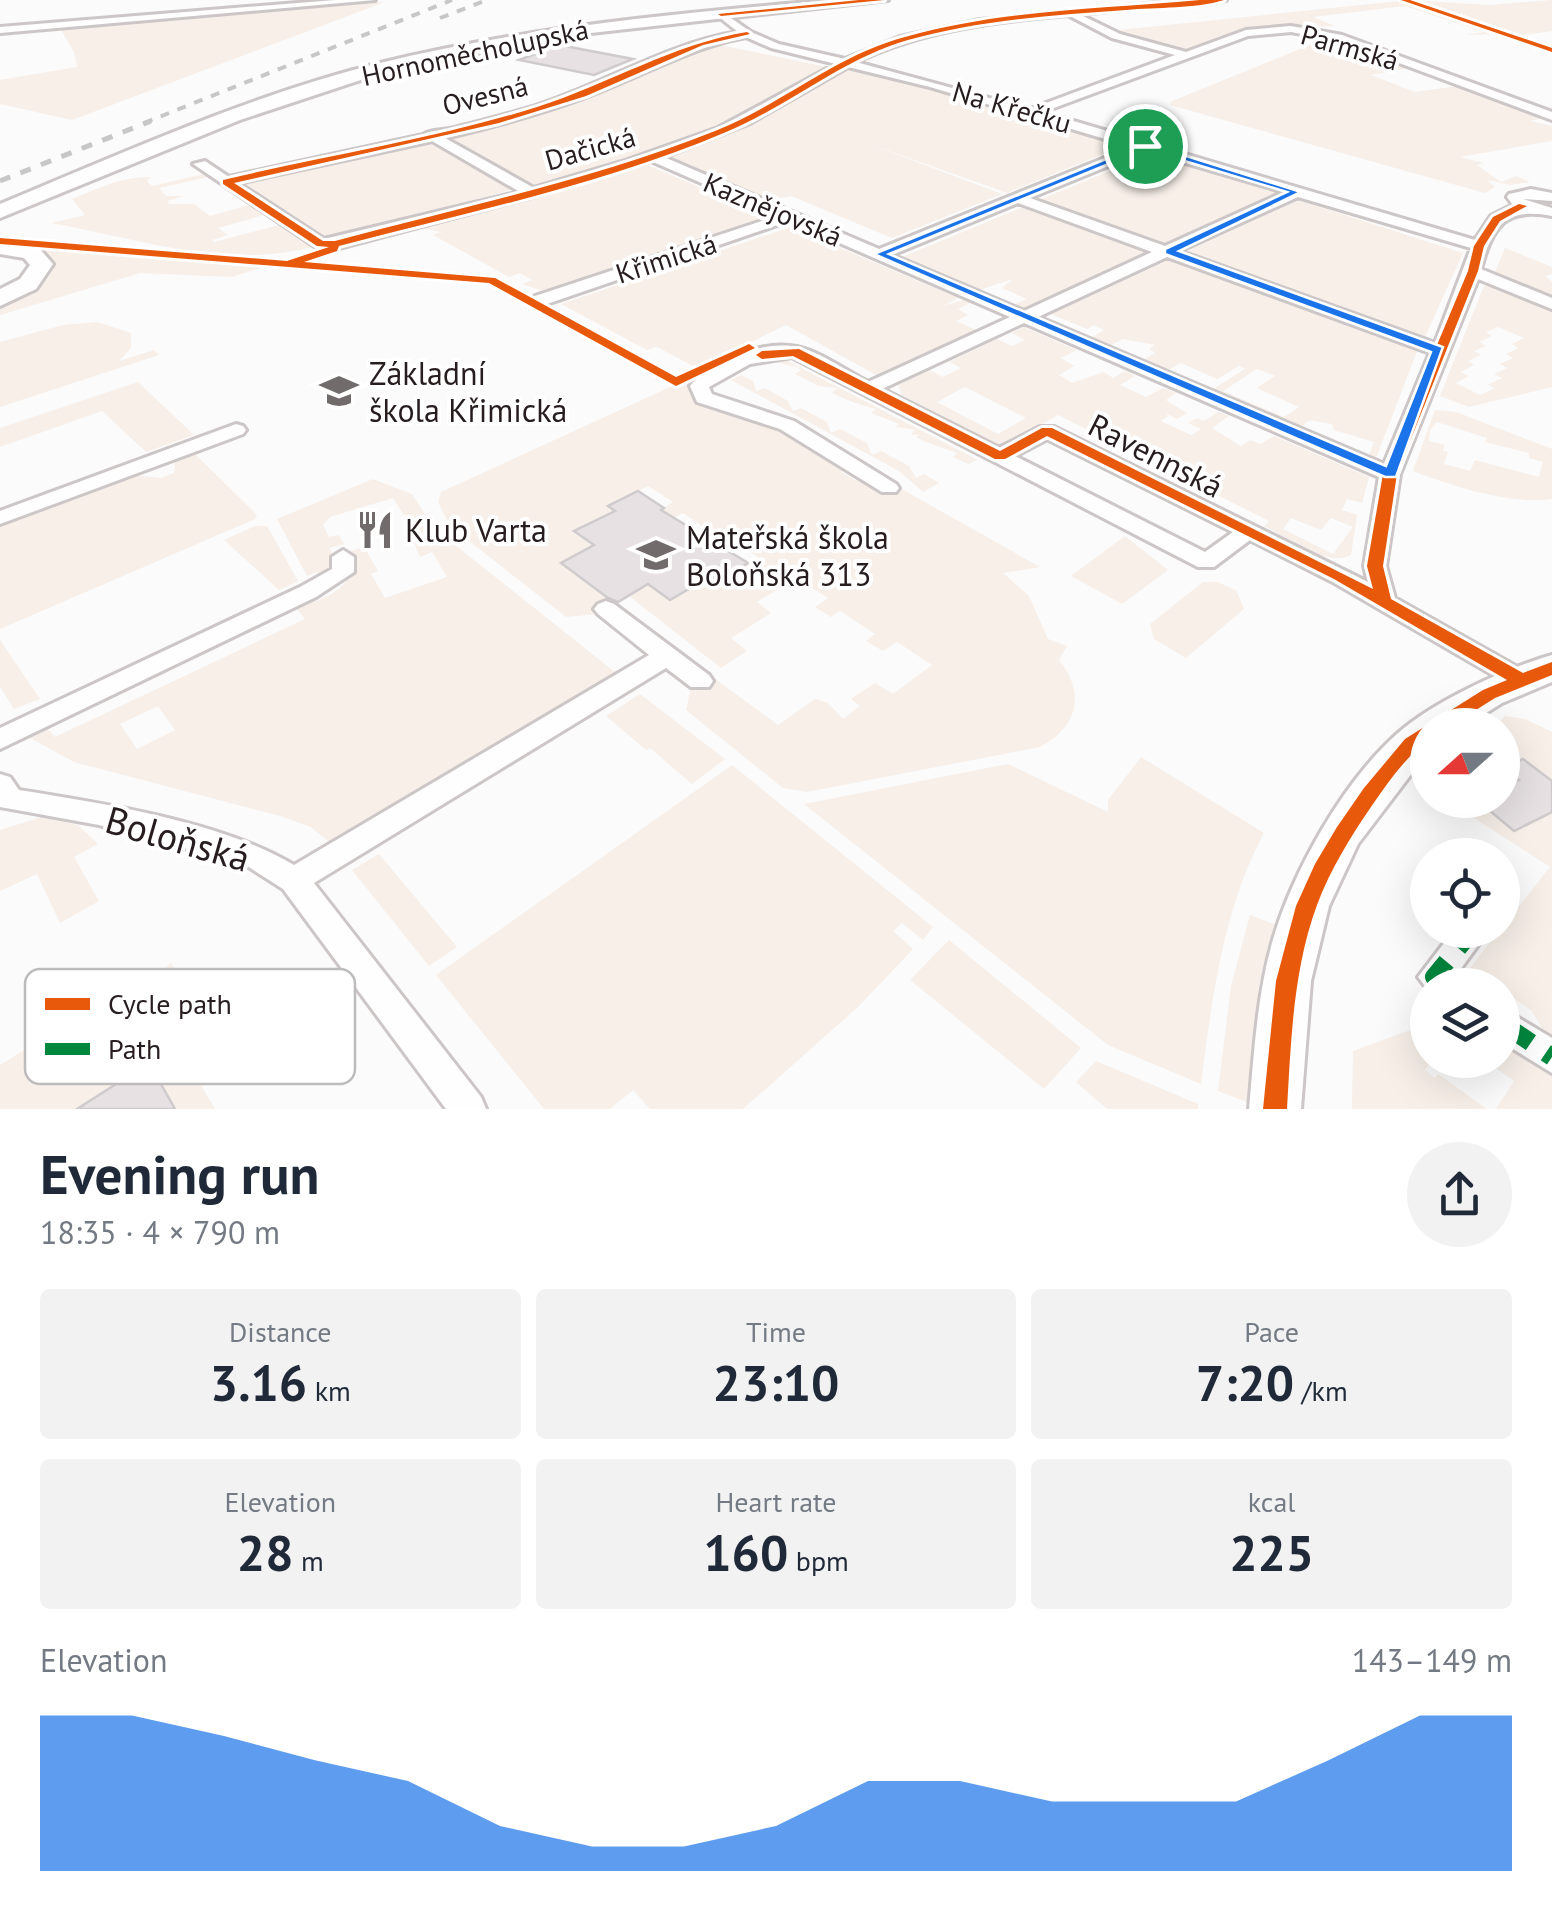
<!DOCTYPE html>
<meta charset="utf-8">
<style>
body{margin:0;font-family:"PT Sans",sans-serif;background:#f2f2f3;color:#1f2937;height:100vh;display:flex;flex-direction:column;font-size:38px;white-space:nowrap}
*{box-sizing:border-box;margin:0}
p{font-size:32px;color:#747a83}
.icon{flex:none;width:55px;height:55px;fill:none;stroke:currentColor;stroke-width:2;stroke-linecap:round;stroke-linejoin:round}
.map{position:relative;height:1109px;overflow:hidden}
.sheet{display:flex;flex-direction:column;background:#fff;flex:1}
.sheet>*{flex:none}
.needle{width:65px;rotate:249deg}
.controls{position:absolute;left:1410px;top:708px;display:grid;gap:20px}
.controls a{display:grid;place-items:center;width:110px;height:110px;border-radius:50%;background:#fff;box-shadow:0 10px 40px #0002;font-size:50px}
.pin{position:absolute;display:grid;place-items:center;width:85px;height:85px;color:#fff;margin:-42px;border:5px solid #fff;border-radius:50%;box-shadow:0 2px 10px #0007}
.round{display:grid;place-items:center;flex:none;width:105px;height:105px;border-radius:52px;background:#f2f2f3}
.overview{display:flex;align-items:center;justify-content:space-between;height:170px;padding:0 40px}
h1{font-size:55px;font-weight:700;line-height:75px}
.stats{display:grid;grid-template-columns:repeat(3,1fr);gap:15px;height:170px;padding:10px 40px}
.stats div{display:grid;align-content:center;border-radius:10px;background:#f2f2f3;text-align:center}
.stats b{font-size:50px;font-weight:700}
.stats small{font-size:28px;font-weight:400}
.stats p{font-size:28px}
.chart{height:280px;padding:20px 40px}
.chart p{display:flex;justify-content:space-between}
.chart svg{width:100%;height:180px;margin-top:10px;fill:#1a73e8;opacity:.7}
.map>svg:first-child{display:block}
.green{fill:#f7efe8;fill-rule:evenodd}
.building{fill:#e7e1e4;stroke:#cfcbcd;stroke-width:2.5}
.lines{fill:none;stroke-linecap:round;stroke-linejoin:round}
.street-casing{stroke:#ccc6c7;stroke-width:6}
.secondary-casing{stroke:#ccc6c7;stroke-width:6}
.street{fill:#fefefe;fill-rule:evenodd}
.secondary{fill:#fefefe;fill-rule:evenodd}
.rail-far1{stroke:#c7c7c7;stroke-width:4;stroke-dasharray:9 9;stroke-linecap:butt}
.rail{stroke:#c7c7c7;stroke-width:5;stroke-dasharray:11 11;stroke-linecap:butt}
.quiet{stroke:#00873e;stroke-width:18;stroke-dasharray:35 18;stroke-linecap:butt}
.cycleway-casing{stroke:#fff;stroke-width:6}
.cycleway{fill:#e8590c;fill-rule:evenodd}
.route{fill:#1a73e8;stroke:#fff;stroke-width:2.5;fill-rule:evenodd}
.labels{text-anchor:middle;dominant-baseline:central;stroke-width:8;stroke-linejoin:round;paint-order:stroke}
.far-street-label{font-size:28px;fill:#271d1f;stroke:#fff}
.poi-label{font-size:32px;fill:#271d1f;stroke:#fff;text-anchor:start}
.street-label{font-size:32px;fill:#271d1f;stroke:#fff}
.near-street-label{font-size:38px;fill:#271d1f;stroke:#fff}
.key{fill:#fff;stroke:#bebbbc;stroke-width:2.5}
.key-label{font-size:28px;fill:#271d1f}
</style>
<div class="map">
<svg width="1552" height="1109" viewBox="0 0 1552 1109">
<rect width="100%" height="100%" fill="#fbfbfb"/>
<path class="green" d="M 1409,0 L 1489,5 L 1552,0 L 1552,31 L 1515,36 Z
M 1400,1 L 1498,34 L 1465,35 L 1484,32 L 1405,6 L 1313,17 L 1335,26 L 1249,29 L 1192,47 L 1194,51 L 1118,30 Z
M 385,2 L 72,120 L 0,104 L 0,80 L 77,67 L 74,52 L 60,28 Z
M 1329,38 L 1409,68 L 1371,75 L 1415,92 L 1458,86 L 1543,118 L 1530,121 L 1552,126 L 1552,141 L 1460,157 L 1484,163 L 1477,165 L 1501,182 L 1516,176 L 1530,182 L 1510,185 L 1488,180 L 1495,187 L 1485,193 L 1170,105 L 1172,101 L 1315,43 L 1333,43 L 1324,40 Z
M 711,43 L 827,67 C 744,131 638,158 538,185 L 527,183 L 446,137 L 554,106 Z
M 847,70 L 921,86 L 1123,146 L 1007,193 L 864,142 L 1002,194 L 892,238 L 791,196 L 766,201 L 667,158 L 768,114 L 836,72 Z
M 431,140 L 514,189 L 327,240 L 242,184 Z
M 1151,154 L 1278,193 L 1164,245 L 1039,200 Z
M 645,164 L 769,217 L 543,291 L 522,284 L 532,280 L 520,273 L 509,277 L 433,235 L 441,232 L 419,228 Z
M 204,174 L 208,177 L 159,188 L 166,196 L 184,196 L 167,201 L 170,204 L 194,204 L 210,216 L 249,205 L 264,215 L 218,228 L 228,235 L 212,240 L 214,242 L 279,225 L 312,247 C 226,270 136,238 51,223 L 85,215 L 72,199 C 98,188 124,176 151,177 L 147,181 L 152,186 Z
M 1298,200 L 1463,253 L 1425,337 L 1185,252 Z
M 1025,206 L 1150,251 L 1020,310 L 1010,306 L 1027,299 L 1002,288 L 1013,279 L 976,291 L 900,258 Z
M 791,227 L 958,298 L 943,306 L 963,300 L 970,303 L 958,309 L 968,315 L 956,321 L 976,330 L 876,375 L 786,325 L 697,368 L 657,347 L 647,350 L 561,304 Z
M 32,246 L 274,264 L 231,277 L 140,273 L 0,315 L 0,304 L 35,289 L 49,277 L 55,262 L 46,252 L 29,248 Z
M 1505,248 L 1552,267 L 1552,274 L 1546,276 L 1552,282 L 1552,298 L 1495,272 Z
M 1171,259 L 1418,349 L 1376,458 L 1362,456 L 1369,455 L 1374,442 L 1334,430 L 1332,424 L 1310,420 L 1298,429 L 1210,391 L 1245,369 L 1239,366 L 1217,379 L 1181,363 L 1165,372 L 1141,361 L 1155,353 L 1149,349 L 1155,345 L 1123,339 L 1107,347 L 1089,339 L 1104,330 L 1094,325 L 1087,329 L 1051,314 ZM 1257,369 L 1275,376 L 1257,388 L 1299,407 L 1284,417 L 1223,391 Z
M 1493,285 L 1552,311 L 1552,387 L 1469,407 L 1440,396 L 1484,286 ZM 1498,327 L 1524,338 L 1512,344 L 1518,348 L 1506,354 L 1513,358 L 1500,364 L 1507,368 L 1494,374 L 1502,378 L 1488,385 L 1495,388 L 1480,395 L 1456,383 L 1469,376 L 1461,372 L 1474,365 L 1468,361 L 1481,355 L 1474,351 L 1486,346 L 1480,342 L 1492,336 L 1486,332 Z
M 97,322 L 131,333 L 131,348 L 119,361 L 154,350 L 159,355 L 0,407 L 0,342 L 63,325 Z
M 1024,327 L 1076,350 L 1061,358 L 1074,366 L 1059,375 L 1072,383 L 1104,372 L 1113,378 L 1125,371 L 1135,376 L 1120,385 L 1146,397 L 1163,388 L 1176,393 L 1166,400 L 1187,413 L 1177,419 L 1165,413 L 1168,416 L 1161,421 L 1191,435 L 1201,429 L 1188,423 L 1197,418 L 1204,421 L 1218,412 L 1229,416 L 1212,428 L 1241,446 L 1250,440 L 1261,444 L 1274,436 L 1369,477 L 1362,503 L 1347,499 L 1342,510 L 1357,515 L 1351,555 C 1326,568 1287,538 1264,526 L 1269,521 L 1058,415 L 1010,443 L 997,445 L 902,395 L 898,385 L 930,370 L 943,377 L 961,368 L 949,362 L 997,339 L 1012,346 L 1025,340 L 1012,333 ZM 965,387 L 1026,418 L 998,434 L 937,402 ZM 1291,518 L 1321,530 L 1331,518 L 1353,527 L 1333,554 L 1283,529 Z
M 780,357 L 978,460 L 968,464 L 953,457 L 957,453 C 944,448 931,445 916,437 L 919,434 L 911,435 L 915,430 L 896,427 L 899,424 L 871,413 L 876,409 C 861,405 848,401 832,393 L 837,388 L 819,386 L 795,374 L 801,370 L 797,367 L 771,361 Z
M 703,372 L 691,386 L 694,398 L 783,428 L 841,463 L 841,472 L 855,480 L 898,487 L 1040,567 L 1003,573 L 1029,596 L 1048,639 L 1067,646 L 1059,660 C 1086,693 1078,727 1040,747 L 807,792 L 783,788 L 686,710 L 691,688 L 710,675 L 778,725 L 815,699 L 828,703 L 843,719 L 860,706 L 851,699 L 875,683 L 893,694 L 932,665 L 897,642 L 883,651 L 866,641 L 875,634 L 840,611 L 831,617 L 815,607 L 828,598 L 796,578 L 757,602 L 771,613 L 731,638 L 747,651 L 721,668 L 629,596 L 648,584 L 656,590 L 705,572 L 719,581 L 758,557 L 730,538 L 716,546 L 703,537 L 711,532 L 683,513 L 673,518 L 661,510 L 673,502 L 648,486 L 609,506 L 621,515 L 575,531 L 594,545 L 562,564 L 615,603 L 598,614 L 566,617 L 450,526 L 438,502 L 441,492 Z
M 741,375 L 753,381 L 756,391 L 765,388 L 788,401 L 793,411 L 801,408 L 827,422 L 831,433 L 840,429 L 867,443 L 872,455 L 881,451 L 909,466 L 916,478 L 924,474 L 939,483 L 923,492 L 899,471 L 731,380 Z
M 138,382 L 194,435 L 146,452 L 102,411 L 0,447 L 0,428 Z
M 1435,410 L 1456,412 L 1552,449 L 1552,499 C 1508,505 1450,485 1413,471 ZM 1437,422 L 1487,438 L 1485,442 L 1529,453 L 1529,458 L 1543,462 L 1539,477 L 1475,460 L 1470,471 L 1444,464 L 1448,452 L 1443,451 L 1445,445 L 1429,441 L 1430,430 Z
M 193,452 L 257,515 L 255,519 L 0,629 L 0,524 L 132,475 L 161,478 L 174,473 L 175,462 Z
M 373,479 L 412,494 L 435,529 L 616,673 L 329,842 L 311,827 L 280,816 L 74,762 L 30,738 L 46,727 L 55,737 L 305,619 L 296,608 C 323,598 340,596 354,569 L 348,552 L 364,547 L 378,571 L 371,574 L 385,598 L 447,577 L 432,552 L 420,557 L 410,532 L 414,530 L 393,498 L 330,517 L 323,525 L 329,537 L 339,535 L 344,544 L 330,548 L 336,567 L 321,578 L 317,572 L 307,576 L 277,519 ZM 158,706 L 175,730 L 137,749 L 120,724 Z
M 255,526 L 267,526 L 298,581 L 279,590 L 224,540 Z
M 1125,536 L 1168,570 L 1122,604 L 1071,576 Z
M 1203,582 L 1217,582 L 1236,590 L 1244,609 L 1186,658 L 1154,639 L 1150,624 Z
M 0,640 L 40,699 L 14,709 L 0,687 Z
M 640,694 L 725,759 L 692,784 L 650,748 L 646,750 L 606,716 Z
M 1505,716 L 1525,719 L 1552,732 L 1552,781 L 1523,759 L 1505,768 L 1519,780 L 1503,788 L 1502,725 L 1496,725 Z
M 1141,757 L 1264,833 C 1223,909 1212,999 1201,1084 L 1108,1045 L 804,804 L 1008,764 L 1108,812 L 1108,800 Z
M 732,765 L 933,927 L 923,940 L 902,923 L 893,931 L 913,949 L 858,1007 L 743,1109 L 650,1109 L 633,1090 L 610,1109 L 544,1109 L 436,975 Z
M 1446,800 L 1478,800 L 1515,831 L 1552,812 L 1552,1045 L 1532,1011 L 1503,991 L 1502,985 L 1494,985 L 1469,969 L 1550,867 Z
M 41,817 L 78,825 L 98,844 L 74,857 L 99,901 L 60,923 L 37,874 L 0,891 L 0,830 Z
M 379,854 L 457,947 L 429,966 L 352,870 Z
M 1250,915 L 1274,924 L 1259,984 L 1247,1102 L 1218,1091 L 1231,986 Z
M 949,940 L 1081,1048 L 1044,1089 L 910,980 Z
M 171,963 L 185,990 L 156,1009 L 215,1109 L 0,1109 L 0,1065 L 26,1049 L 44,1086 L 71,1070 L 98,1063 L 122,1065 L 150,1047 C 129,1006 137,995 171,963 Z
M 1427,1024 L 1428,1060 L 1432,1060 L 1425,1070 L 1435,1078 L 1438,1074 L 1487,1109 L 1352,1109 L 1353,1051 Z
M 1503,1038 L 1552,1071 L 1552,1109 L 1496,1109 L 1514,1081 L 1484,1060 L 1502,1060 Z
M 1096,1061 L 1198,1104 L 1198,1109 L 1107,1109 L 1076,1082 Z"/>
<path class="building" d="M 559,45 L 633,59 L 594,75 L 519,60 Z
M 638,491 L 664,508 L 661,510 L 748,563 L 718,581 L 711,576 L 670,600 L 648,584 L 618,602 L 608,598 L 561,563 L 594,545 L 574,531 L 615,511 L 608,506 Z
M 1523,759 L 1552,781 L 1552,812 L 1514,831 L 1477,800 L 1502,800 L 1502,788 L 1519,780 L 1504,768 Z
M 149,1063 L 175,1109 L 77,1109 Z"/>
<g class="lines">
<g class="street-casing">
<path id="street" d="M 335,0 L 375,0 L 0,33 L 0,27 Z
M 1189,0 L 1226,0 L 1079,14 L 1120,34 L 1186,52 L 1246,30 L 1291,26 L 1342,35 L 1552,112 L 1552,120 L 1340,41 L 1291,32 L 1248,36 L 1043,112 L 1475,240 L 1491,216 L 1513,205 L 1507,197 L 1509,194 L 1531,189 L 1552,193 L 1552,201 L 1523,199 L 1552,208 L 1552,216 C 1506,207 1492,225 1481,269 L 1552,298 L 1552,309 L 1478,279 L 1400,474 L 1386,566 L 1395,598 L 1528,673 L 1532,679 L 1528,685 L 1510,685 L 1331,581 L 1250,540 L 1214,567 L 1198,567 L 792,357 L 750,364 L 709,387 L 712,394 L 794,421 L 896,484 L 899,488 L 896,492 L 882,492 L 780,429 L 697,402 L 690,386 C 712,360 763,340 797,347 C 821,352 846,371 868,382 L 1010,317 L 789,221 L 547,304 L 535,304 L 535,296 L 777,216 L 651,161 L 535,196 L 335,249 L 316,247 L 193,164 L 205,161 L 229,177 L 423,135 C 429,130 440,131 450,129 C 476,123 501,116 526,109 C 598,88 664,44 738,32 L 718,16 L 721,11 L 751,32 L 779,44 L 845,59 L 900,37 L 980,20 ZM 1068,15 L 1112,38 L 1175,55 L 1030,109 L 856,62 C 922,30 996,21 1068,15 ZM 746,37 L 771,48 L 836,64 L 718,128 L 622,162 L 534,188 L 445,138 C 500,125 556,110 608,88 C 655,69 696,46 746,37 ZM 848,67 L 930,87 L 1132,147 L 879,249 L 664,157 L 750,123 ZM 432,141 L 520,192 L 324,239 L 238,183 ZM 1145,151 L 1284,192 L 1165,246 L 1030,198 ZM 1298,197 L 1471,248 L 1435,343 L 1179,251 ZM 1018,203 L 1152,252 L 1024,311 L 892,255 ZM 1167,257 L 1430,353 L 1384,464 L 1038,317 ZM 1024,323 L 1379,477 L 1364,566 L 1368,582 L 1054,427 L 1040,427 L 999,448 L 882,389 ZM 1047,439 L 1233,532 L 1205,552 L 1015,456 Z
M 236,424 L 243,426 L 246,430 L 243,434 L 0,524 L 0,511 Z
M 343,550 L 354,557 L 354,572 L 316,597 L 0,749 L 0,728 L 300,587 L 332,569 L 332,557 Z
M 606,601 L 614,604 L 709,675 L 713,681 L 709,687 L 691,687 L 666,668 L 314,883 L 481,1097 L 486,1109 L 446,1109 L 283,889 L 244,864 L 99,825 L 0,807 L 0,774 L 10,777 L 19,790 C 101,803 223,822 294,865 L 649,655 L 598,614 L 594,609 L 598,604 Z
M 1454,930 L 1489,930 L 1457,974 L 1463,985 L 1428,985 L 1428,990 L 1418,977 Z
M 1502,1008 L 1552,1038 L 1552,1073 L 1502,1042 Z"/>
</g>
<g class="secondary-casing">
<path id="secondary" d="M 833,0 L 888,0 L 564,36 L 382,73 L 240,120 L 0,218 L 0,204 C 123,153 246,97 376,64 C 526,27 679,13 833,0 Z
M 0,240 L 39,248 L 53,264 L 36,289 L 0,306 L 0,289 L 20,279 L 30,265 L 24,258 L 0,254 Z
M 1552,655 L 1552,682 L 1502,703 L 1467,725 L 1428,725 L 1428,752 L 1358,844 L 1329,906 L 1311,981 L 1301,1109 L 1249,1109 C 1254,1053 1257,997 1272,943 C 1292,873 1342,783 1397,734 C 1433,702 1504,669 1552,655 Z"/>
</g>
<use href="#street" class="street"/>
<use href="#secondary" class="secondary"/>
<path class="rail-far1" d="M 440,18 L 487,0
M 144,123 L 452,0"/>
<path class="rail" d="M 0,181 L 151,121"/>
<path class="quiet" d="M 1447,985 L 1434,977 L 1473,930
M 1502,1023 L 1552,1057"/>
<g class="cycleway-casing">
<path id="cycleway" d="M 859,0 L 884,0 L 721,16 L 718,14 Z
M 1200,0 L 1224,0 C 1195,9 1157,7 1126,10 C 1054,15 979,20 908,40 C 842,59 789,106 726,132 C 602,185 468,212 339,246 L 337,251 L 304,262 L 495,278 L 676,377 L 745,346 L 749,344 L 755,348 L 676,386 L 489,283 L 0,244 L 0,238 L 287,261 L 329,247 L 317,246 L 223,184 L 223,180 C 328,155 435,139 537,107 C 609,84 673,44 747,32 L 750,34 L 703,45 L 586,96 L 499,123 L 234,183 L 323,241 L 335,241 C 462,207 592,180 715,131 C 781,105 836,55 905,37 C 1001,10 1101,9 1200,0 Z
M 1401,0 L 1410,0 L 1552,48 L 1552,52 Z
M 1519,204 L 1527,206 L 1500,221 L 1484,246 L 1478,271 L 1397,474 L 1383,566 L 1391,599 L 1523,673 L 1552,662 L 1552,675 L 1495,698 L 1452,725 L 1428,725 L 1428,740 C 1405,758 1389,781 1373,804 C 1351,836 1331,868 1317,905 C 1293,970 1291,1041 1287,1109 L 1263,1109 L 1276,981 L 1296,906 L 1315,864 L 1337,827 L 1364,788 L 1405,739 L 1483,690 L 1507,680 L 1334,579 L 1047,436 L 1005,459 L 995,459 L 793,356 L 762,359 L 756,355 L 762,351 L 799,349 L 1000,451 L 1042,428 L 1052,428 L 1373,589 L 1367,566 L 1383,474 L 1468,271 L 1474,246 L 1493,217 Z"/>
</g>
<use href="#cycleway" class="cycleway"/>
</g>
<path class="route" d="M 1145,143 L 1301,192 L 1179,251 L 1443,347 L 1396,477 L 1385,477 L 874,254 ZM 1145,149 L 1287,192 L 1165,249 L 1165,254 L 1431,352 L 1386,466 L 889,254 Z"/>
<defs>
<g id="school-bare" transform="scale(3)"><path d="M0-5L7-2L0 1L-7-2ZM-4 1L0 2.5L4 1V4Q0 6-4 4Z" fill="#716b6c" stroke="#fff" stroke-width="2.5" paint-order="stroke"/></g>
<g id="restaurant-bare" transform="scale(3)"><path d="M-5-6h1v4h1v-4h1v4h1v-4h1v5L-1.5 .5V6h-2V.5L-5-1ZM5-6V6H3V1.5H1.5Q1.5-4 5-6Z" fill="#716b6c" stroke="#fff" stroke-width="2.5" paint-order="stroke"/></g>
</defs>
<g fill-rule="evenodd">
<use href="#school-bare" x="339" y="391"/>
<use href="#restaurant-bare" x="375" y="530"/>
<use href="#school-bare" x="656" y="555"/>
</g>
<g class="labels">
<g class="far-street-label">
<text transform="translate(1350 47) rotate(16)">Parmská</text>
<text transform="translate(475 52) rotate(-12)">Hornoměcholupská</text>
<text transform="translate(485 95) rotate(-14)">Ovesná</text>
<text transform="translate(1012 107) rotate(16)">Na Křečku</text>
<text transform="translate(590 148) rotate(-16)">Dačická</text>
<text transform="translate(773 209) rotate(23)">Kaznějovská</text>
<text transform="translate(666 258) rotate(-18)">Křimická</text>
</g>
<g class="poi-label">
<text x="369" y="373">Základní<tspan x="369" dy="37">škola Křimická</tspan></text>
<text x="405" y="530">Klub Varta</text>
<text x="686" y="537">Mateřská škola<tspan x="686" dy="37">Boloňská 313</tspan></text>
</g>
<g class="street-label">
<text transform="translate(1156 455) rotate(27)">Ravennská</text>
</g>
<g class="near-street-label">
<text transform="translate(178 838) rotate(16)">Boloňská</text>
</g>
</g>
<rect x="25" y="969" width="330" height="115" rx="15" class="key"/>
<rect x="45" y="998" width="45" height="12" fill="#e8590c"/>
<rect x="45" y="1043" width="45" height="12" fill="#00873e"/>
<g class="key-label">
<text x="108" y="1014">Cycle path</text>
<text x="108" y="1059">Path</text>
</g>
</svg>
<div class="controls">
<a><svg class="needle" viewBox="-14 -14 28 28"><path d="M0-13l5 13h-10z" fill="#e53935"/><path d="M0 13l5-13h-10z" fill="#747a83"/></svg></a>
<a><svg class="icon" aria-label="locate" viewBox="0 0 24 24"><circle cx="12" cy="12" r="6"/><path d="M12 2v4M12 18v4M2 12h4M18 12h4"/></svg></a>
<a><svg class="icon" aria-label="layers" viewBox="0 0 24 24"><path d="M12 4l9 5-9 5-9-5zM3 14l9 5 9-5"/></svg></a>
</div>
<div class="pin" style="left:1145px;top:146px;background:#1e9e55"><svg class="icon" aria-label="arrive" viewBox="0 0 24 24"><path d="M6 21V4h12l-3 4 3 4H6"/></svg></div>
</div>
<section class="sheet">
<div class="overview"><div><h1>Evening run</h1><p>18:35 · 4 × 790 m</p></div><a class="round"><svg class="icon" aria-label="share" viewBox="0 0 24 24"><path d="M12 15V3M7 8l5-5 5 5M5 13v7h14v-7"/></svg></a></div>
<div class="stats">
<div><p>Distance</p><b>3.16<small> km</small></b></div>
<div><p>Time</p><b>23:10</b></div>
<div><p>Pace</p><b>7:20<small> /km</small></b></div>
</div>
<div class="stats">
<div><p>Elevation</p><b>28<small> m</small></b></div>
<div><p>Heart rate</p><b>160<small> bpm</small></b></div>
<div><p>kcal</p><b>225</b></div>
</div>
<div class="chart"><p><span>Elevation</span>143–149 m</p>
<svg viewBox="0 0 160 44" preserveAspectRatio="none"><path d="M0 44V6L10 6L20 11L30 17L40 22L50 33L60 38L70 38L80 33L90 22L100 22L110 27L120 27L130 27L140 17L150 6L160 6V44z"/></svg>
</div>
</section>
